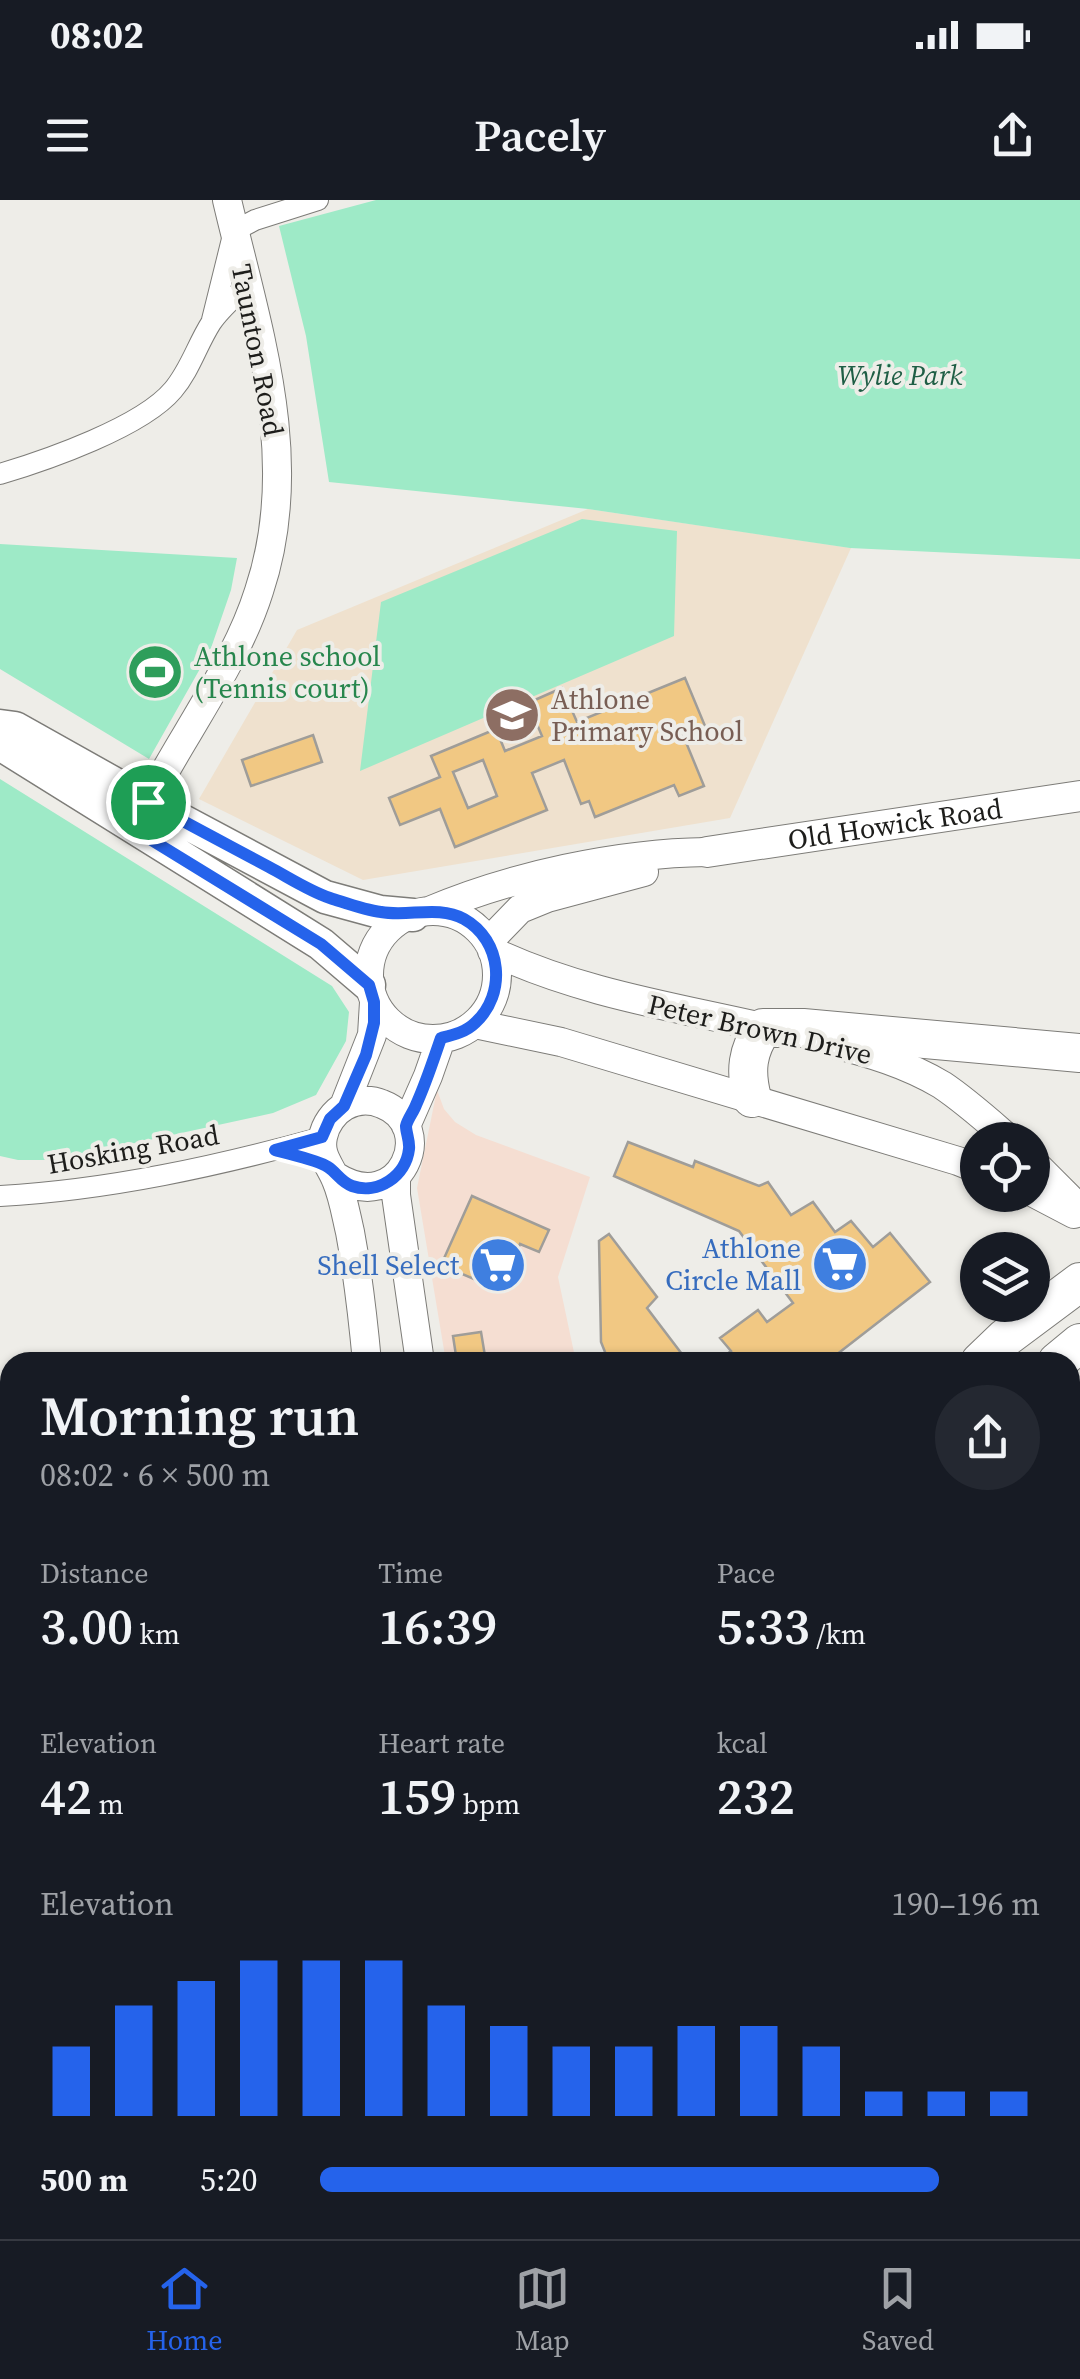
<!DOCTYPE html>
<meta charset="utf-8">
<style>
body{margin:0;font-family:"Source Serif 4",serif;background:#242831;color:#f1f3f6;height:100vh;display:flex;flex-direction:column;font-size:38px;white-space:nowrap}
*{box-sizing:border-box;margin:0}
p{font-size:32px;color:#9ea1a6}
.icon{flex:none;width:55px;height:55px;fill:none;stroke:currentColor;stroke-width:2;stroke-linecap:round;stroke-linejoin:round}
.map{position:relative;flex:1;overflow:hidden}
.drawer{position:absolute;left:0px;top:1152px;width:1080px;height:888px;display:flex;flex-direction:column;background:#171b24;border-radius:30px 30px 0 0;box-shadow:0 2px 8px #0004}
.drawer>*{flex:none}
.tools{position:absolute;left:960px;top:922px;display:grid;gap:20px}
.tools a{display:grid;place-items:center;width:90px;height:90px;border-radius:50%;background:#171b24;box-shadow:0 2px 8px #0004;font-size:50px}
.pin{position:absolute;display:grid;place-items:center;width:85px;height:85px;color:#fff;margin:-42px;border:5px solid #fff;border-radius:50%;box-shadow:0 2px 10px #0007}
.round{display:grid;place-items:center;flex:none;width:105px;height:105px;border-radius:52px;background:#242831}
.head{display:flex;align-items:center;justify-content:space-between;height:170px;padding:0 40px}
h1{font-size:55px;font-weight:600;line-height:75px}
.figures{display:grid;grid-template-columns:repeat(3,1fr);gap:15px;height:170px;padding:10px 40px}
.figures div{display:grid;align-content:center}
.figures b{font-size:50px;font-weight:600}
.figures small{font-size:28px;font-weight:400}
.figures p{font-size:28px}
.chart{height:280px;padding:20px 40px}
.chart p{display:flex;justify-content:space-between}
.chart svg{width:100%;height:180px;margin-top:10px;stroke:#2563eb;stroke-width:6}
ul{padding:0 40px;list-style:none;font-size:32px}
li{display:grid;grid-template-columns:160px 120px 1fr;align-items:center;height:75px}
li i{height:25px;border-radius:12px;background:#2563eb}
.status{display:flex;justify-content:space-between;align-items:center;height:70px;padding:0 50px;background:#171b24;direction:ltr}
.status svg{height:28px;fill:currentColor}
header{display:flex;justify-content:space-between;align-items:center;height:130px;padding:0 40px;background:#171b24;font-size:45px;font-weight:600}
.tabs{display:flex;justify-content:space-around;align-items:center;height:140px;border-top:2px solid #363941;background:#171b24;font-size:28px;color:#9ea1a6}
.tabs a{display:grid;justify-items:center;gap:5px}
.tabs .selected{color:#2563eb}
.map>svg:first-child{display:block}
.commercial{fill:#f5ded2}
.education{fill:#efe1ce}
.green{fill:#9eeac7}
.building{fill:#f1c883;stroke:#9f9d99;stroke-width:2.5;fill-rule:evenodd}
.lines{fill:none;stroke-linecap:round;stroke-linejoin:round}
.minor-casing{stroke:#7d7c78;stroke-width:22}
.tertiary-casing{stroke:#7d7c78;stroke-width:30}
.secondary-casing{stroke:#7d7c78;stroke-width:32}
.primary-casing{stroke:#7d7c78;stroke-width:35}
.motorway-casing{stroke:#7d7c78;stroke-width:40}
.minor{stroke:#fff;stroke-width:20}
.tertiary{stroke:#fff;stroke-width:28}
.secondary{stroke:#fff;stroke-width:30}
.primary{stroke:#fff;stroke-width:32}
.motorway{stroke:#fff;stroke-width:38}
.route-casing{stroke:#fff;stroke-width:20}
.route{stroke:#2563eb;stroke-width:12}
.labels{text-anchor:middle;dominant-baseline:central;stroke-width:8;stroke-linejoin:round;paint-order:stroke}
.street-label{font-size:28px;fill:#1d1d1b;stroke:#eeede8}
.park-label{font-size:28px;font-style:italic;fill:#1f5e45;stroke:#eeede8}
.leisure-label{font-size:28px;fill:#27864d;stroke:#eeede8;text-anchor:start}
.education-label{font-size:28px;fill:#785e54;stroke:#eeede8;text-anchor:start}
.shop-label{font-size:28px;fill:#366cbe;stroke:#eeede8;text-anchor:end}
</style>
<div class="status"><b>08:02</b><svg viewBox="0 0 49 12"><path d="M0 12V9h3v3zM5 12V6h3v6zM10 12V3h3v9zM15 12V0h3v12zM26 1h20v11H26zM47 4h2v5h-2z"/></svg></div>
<header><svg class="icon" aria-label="menu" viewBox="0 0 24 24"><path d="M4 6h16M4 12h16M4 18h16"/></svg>Pacely<svg class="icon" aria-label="share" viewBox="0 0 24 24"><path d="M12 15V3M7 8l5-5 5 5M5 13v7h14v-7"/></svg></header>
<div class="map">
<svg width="1080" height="2039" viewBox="0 0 1080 2039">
<rect width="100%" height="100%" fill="#eeede8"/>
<path class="commercial" d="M 437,890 L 444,909 L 455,922 L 476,935 L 590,977 L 558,1077 L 576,1162 L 446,1162 L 417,988 Z"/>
<path class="education" d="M 588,309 L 851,348 L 730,618 L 363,680 L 199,599 L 297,430 Z"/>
<path class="green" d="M 376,0 L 1080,0 L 1080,359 L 850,348 L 588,309 L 329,282 L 306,136 L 279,26 Z
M 582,319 L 677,331 L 674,436 L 360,571 L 381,402 Z
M 0,344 L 237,358 L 231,390 L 210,451 L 149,559 L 0,469 Z
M 0,579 L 332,786 L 349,812 L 346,841 L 316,895 L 273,913 L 57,960 L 18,960 L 0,956 Z
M 1080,1295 L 1080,2039 L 820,2039 L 820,2030 L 1070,2030 L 1070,1307 Z"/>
<path class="building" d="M 685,478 L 705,526 L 683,535 L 704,586 L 679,596 L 674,585 L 595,617 L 589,601 L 581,604 L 564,560 L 532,573 L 547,610 L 455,647 L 440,609 L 400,625 L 389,598 L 440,577 L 431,556 L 496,529 L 505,551 L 542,536 L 528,503 L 562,488 L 577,522 ZM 483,560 L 497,596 L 468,608 L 453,572 Z
M 313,535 L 322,562 L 251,586 L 242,560 Z
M 628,942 L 693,967 L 695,961 L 759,986 L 768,982 L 791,1015 L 813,1002 L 835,1032 L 851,1021 L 873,1047 L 890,1033 L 930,1082 L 827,1162 L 717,1162 L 731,1151 L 720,1138 L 758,1110 L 767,1122 L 793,1103 L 739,1031 L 614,976 Z
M 472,996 L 549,1030 L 539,1052 L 520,1044 L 500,1090 L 441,1065 Z
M 609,1034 L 657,1097 L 647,1108 L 688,1162 L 609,1162 L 601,1142 L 599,1041 Z
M 481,1132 L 486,1162 L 457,1162 L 453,1136 Z"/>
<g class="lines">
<g class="minor-casing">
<path id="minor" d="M 212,120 L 234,31 L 255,20 L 318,0
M 0,274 C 47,260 142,227 173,190 C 190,170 197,145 211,123 C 221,108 236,96 248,84
M 0,996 C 109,990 218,966 323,937"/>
</g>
<g class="tertiary-casing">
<path id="tertiary" d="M 137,620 C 154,591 170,562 187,534 C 214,488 243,442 259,391 C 303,260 257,128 227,0
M 429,711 C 511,676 618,653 707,652
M369 775a64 64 0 1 1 128 0a64 64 0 1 1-128 0Z
M 488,742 L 520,709 L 547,698 L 644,672
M 492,751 C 582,794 682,808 779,831
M 475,824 L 561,842 L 958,961 L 978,969
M 830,843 C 869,853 907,864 942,885 C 966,901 988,921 1010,940
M 344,906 L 372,835 L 374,802
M 406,926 L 428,876 L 441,839
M 1032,961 L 1080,1009
M 335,976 C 401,1018 439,926 382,904 C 370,899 356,900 345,906 C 334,912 325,925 323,937 C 319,955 330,965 336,980 C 343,996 346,1015 350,1032 C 358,1075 363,1119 367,1162
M 396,977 L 396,995 L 420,1162
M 1032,992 L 1074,1014
M 335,2039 L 340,2030
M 396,2039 L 401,2030"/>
</g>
<g class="secondary-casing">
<g id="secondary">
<path id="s1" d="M 707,652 L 1080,596"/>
</g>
</g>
<g class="primary-casing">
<path id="primary" d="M 0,526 L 15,528 L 147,602 L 325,697 L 380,712 L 413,715
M 0,541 L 5,547 L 321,744 L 369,785"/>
</g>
<g class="motorway-casing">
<path id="motorway" d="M 752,898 C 745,871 747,851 763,828 L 803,828 L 1080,853
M 980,1162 L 1005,1138 L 1080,1082
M 1057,1162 L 1080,1143
M 724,2030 L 725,2039
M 766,2030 L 767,2039"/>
</g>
<use href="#minor" class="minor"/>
<use href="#tertiary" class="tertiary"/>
<use href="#secondary" class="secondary"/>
<use href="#primary" class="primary"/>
<use href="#motorway" class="motorway"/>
</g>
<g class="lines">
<g class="route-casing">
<path id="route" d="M 148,602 C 188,624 228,645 269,667 C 288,677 309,691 330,698 C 346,703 364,710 381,712 C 409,717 438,705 464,719 C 502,740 507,794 475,823 C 466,832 453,835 441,838 C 433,861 426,883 416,905 C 414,911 407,920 406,926 C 406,933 410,941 409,949 C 406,976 378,995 352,986 C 341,982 337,973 328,967 C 318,960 288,954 275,950 L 322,937 L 330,919 L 344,906 L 366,855 L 374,823 L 374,802 L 369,785 L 321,744 L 132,628 Z"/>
</g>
<use href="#route" class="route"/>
</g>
<defs>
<g id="stadium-disc" transform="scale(2.875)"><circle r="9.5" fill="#2e9e5b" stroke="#eeede8"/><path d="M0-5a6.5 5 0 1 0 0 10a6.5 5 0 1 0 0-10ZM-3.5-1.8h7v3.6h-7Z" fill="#fff"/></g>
<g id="school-disc" transform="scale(2.875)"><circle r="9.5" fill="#8d6e63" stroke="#eeede8"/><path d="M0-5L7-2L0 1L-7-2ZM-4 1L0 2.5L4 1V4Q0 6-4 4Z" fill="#fff"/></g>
<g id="supermarket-disc" transform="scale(2.875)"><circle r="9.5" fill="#3f7fe0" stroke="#eeede8"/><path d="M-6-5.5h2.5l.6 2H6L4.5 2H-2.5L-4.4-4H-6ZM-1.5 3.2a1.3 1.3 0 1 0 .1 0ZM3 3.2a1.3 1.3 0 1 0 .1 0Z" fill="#fff"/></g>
</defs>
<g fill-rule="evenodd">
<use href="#stadium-disc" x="155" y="472"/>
<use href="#school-disc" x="512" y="515"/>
<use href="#supermarket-disc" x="840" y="1064"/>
<use href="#supermarket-disc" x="498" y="1065"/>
</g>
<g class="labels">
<g class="street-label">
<text transform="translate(258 150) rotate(79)">Taunton Road</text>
<text stroke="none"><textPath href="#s1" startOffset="190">Old Howick Road</textPath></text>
<text transform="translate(760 829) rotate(13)">Peter Brown Drive</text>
<text transform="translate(133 949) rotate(-10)">Hosking Road</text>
</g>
<g class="park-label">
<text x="900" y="175">Wylie Park</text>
</g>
<g class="leisure-label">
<text x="194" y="456">Athlone school<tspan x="194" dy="32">(Tennis court)</tspan></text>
</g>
<g class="education-label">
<text x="551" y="499">Athlone<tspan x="551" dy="32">Primary School</tspan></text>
</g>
<g class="shop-label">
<text x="801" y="1048">Athlone<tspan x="801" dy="32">Circle Mall</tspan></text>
<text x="459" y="1065">Shell Select</text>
</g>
</g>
</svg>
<div class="tools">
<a><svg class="icon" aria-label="locate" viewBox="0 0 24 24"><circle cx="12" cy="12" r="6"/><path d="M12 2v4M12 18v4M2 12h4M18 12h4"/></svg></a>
<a><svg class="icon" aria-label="layers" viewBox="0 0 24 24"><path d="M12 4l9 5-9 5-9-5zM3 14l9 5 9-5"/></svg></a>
</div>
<div class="pin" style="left:148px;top:602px;background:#1e9e55"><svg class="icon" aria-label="arrive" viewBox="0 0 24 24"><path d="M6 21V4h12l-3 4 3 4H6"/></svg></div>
<section class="drawer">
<div class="head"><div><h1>Morning run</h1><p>08:02 · 6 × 500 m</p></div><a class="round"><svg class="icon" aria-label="share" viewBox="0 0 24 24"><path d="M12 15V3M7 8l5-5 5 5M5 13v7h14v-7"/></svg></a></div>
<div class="figures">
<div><p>Distance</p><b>3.00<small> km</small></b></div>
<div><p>Time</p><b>16:39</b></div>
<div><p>Pace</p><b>5:33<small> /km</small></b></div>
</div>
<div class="figures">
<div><p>Elevation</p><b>42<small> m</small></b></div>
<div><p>Heart rate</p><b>159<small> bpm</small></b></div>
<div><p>kcal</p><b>232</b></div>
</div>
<div class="chart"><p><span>Elevation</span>190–196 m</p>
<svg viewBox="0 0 160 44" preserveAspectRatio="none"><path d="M5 44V27M15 44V17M25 44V11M35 44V6M45 44V6M55 44V6M65 44V17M75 44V22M85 44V27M95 44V27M105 44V22M115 44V22M125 44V27M135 44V38M145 44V38M155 44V38"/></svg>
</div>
<ul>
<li><b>500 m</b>5:20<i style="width:86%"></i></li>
</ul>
</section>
</div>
<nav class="tabs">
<a class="selected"><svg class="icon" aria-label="home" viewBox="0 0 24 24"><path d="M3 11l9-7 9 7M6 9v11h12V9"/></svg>Home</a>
<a><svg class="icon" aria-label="map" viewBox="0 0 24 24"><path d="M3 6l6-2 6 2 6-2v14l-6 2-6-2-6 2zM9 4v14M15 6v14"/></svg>Map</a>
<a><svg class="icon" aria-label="saved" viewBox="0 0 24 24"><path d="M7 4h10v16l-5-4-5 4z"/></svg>Saved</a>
</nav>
